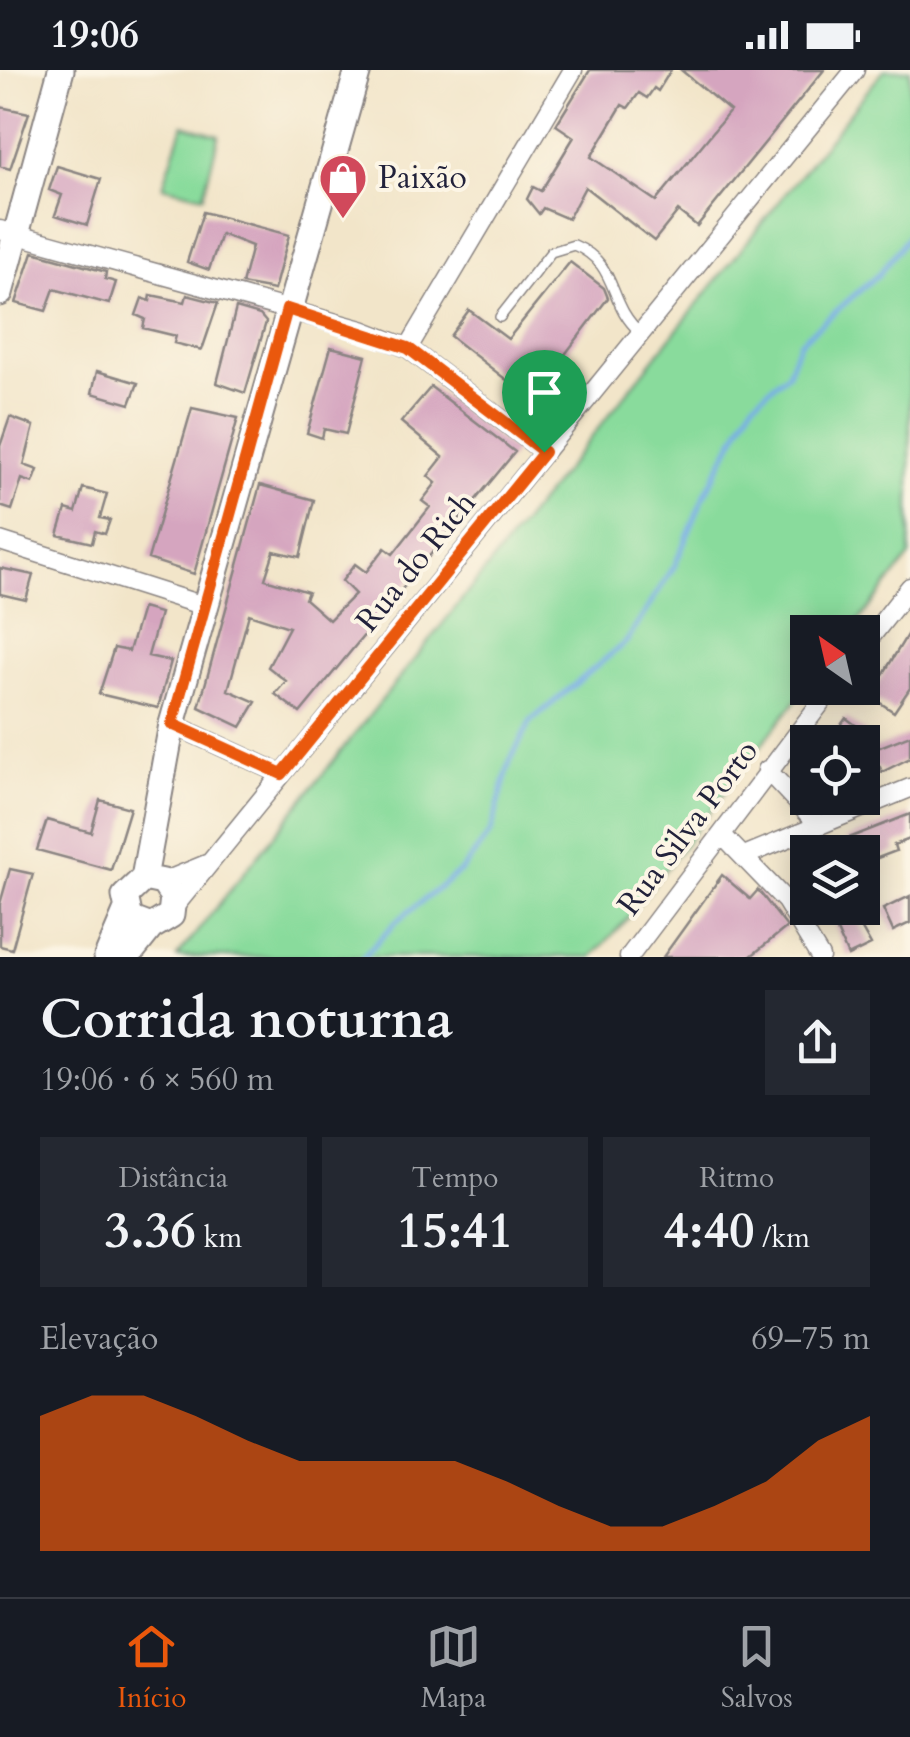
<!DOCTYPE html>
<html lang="pt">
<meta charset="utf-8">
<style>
body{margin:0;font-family:Cardo,serif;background:#242831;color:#f1f3f6;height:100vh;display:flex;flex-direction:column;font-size:38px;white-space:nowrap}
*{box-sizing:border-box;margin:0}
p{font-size:32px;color:#9ea1a6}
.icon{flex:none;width:55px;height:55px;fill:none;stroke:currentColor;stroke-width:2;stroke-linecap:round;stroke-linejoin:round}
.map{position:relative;height:887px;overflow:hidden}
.details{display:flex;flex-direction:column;background:#171b24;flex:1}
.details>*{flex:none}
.needle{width:65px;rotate:326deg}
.buttons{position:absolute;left:790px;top:545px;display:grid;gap:20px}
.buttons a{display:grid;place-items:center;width:90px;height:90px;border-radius:0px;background:#171b24;box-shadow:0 5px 25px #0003;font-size:50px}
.pin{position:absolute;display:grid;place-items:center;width:85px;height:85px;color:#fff;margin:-102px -42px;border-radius:50% 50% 50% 0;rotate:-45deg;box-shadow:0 0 10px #0007}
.pin .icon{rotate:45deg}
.round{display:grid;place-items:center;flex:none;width:105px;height:105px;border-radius:0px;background:#242831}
.head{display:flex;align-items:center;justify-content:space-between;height:170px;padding:0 40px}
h1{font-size:55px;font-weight:600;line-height:75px}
.figures{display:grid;grid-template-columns:repeat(3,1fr);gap:15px;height:170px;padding:10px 40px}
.figures div{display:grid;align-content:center;border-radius:0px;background:#242831;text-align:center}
.figures b{font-size:50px;font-weight:600}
.figures small{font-size:28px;font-weight:400}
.figures p{font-size:28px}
.chart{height:280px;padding:20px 40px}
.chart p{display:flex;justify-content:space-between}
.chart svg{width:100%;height:180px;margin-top:10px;fill:#ea580c;opacity:.7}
.status{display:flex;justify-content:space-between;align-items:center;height:70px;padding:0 50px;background:#171b24;direction:ltr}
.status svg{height:28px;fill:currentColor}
.tab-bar{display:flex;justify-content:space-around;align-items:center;height:140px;border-top:2px solid #363941;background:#171b24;font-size:28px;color:#9ea1a6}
.tab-bar a{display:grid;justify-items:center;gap:5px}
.tab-bar .active{color:#ea580c}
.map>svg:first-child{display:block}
.green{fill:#89db9c;stroke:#567e6c;stroke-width:2.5}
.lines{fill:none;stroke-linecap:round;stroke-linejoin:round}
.stream{stroke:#78aee6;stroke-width:5}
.building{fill:#d5a5bf}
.lane-casing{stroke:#8a8482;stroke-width:12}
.street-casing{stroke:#8a8482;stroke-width:21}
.secondary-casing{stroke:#8a8482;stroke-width:29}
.lane{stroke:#fff;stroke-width:9}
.street{stroke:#fff;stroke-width:18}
.secondary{stroke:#fff;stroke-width:25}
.route-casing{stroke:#fff;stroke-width:20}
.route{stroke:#ea580c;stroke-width:12}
.labels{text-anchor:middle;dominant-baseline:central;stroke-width:8;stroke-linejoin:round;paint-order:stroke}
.poi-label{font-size:32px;fill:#22223b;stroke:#fcf5e5;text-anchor:start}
.street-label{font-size:32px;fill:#22223b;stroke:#fcf5e5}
</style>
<div class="status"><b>19:06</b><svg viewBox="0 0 49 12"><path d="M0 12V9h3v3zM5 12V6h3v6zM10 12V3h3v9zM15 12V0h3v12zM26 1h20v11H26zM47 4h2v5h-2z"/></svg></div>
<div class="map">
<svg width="910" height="887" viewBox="0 0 910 887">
<rect width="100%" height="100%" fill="#fcf5e5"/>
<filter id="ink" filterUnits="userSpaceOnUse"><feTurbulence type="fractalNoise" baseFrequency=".01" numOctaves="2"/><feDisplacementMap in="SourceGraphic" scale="20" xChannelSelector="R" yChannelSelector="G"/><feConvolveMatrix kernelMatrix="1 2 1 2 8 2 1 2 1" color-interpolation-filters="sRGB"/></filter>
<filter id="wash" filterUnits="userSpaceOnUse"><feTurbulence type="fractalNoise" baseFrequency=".0048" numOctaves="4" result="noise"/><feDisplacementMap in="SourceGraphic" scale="40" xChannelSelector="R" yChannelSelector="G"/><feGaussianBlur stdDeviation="2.25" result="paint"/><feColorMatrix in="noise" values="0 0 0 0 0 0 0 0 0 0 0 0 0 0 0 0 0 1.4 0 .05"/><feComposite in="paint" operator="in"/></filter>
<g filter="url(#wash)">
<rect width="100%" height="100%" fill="#f2e5c9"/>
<path class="green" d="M 884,0 L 910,0 L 910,486 L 850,562 L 808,562 L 807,616 L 627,849 L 592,887 L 177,887 Z
M 183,55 L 219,65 L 203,126 L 163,116 Z"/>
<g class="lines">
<path class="stream" d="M 363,887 L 397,851 L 462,800 L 491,762 L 510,691 L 531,651 L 627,571 L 675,495 L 705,424 L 753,333 L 788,303 L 800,272 L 879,204 L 910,164"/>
</g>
<g id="blocks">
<path class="building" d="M 590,0 L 671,0 L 658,21 L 654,18 L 647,28 L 639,23 L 628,38 L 622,35 L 591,87 L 656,131 L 730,41 L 681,0 L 824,0 L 697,156 L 678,141 L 654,171 L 585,117 L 568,149 L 543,138 L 539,144 L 527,129 L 533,117 L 541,121 L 574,67 L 556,55 Z
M 0,37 L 29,43 L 10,99 L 0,96 Z
M 57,96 L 101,109 L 87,155 L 55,145 L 62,125 L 49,120 Z
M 203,142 L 289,165 L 274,220 L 242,214 L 252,176 L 221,164 L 209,200 L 187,192 Z
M 33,182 L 106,202 L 105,209 L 116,212 L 109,234 L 54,219 L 46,241 L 16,233 Z
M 570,192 L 604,218 L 608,228 L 531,329 L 450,266 L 469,240 L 508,269 Z
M 151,225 L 185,232 L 187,225 L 218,233 L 202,280 L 174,273 L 176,266 L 143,258 L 145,249 L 136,245 L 142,228 L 150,231 Z
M 236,238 L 260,245 L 266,252 L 245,323 L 217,313 Z
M 331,277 L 366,286 L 346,364 L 324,359 L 322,368 L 307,363 Z
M 97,301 L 138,313 L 130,334 L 92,323 Z
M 431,317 L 515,382 L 300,643 L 275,624 L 286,611 L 268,597 L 289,557 L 249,544 L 228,620 L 256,632 L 241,657 L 199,637 L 260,415 L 314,430 L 300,487 L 274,481 L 265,509 L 308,522 L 305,529 L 329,550 L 355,524 L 342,511 L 355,494 L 366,502 L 385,478 L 393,484 L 430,437 L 422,431 L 436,413 L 428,406 L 443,387 L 401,352 Z
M 192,338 L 238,348 L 194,504 L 148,489 Z
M 10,347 L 34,356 L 24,395 L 38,400 L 33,413 L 22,409 L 12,440 L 0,436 L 0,376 Z
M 83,418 L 107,424 L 100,448 L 110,450 L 105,464 L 95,461 L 92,473 L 58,465 L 66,439 L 76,442 Z
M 0,498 L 33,505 L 26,530 L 0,524 Z
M 142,538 L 160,543 L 148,586 L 171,591 L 158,638 L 99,624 L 114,578 L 129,581 Z
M 910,560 L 910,618 L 894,642 L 870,626 Z
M 846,648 L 865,662 L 857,672 L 829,672 Z
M 910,665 L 910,688 L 882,702 L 880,697 L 862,704 L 862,684 Z
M 100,730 L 130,738 L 111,800 L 37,780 L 47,750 L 91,762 Z
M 910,744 L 910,769 L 894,775 L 896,781 L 862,794 L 862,782 L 825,782 L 848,772 L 846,769 Z
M 10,799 L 33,804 L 12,879 L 0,876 L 0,834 Z
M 722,805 L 750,829 L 758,820 L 787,857 L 750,887 L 663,887 Z
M 910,826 L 910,853 L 893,861 L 883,839 Z
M 850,838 L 871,875 L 848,886 L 833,852 L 837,850 L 833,840 Z"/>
</g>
</g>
<g filter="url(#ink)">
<use href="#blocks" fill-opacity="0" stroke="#8a8482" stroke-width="2.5"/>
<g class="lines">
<g class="lane-casing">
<path id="lane" d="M 500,247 L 551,182 L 574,175 C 620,194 606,233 641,263"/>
</g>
<g class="street-casing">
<path id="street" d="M 0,160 L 362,260 L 408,278 L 544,382
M 408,278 L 573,0
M 0,471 L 204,536
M 862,578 L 910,517
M 172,654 L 282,704
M 767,700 L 819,755
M 723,766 L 786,831 L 820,887
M 744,786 L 910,718
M 163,812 L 209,793
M 174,837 L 855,0
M 629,887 L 832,618"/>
</g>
<g class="secondary-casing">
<path id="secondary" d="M 0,223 L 61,0
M 144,808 L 163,812 L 173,827 L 171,845 L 151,857 L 130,849 L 125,826 L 144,808 L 172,654 L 358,0
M 107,887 L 126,842
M 127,887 L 151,857"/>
</g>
<use href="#lane" class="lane"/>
<use href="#street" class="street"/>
<use href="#secondary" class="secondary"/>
</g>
</g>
<g class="lines" filter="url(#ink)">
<g class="route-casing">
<path id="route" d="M 287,239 L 408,278 L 544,382 L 282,704 L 172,654 Z"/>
</g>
<use href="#route" class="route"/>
</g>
<defs>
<g id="shop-pin" transform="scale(2.5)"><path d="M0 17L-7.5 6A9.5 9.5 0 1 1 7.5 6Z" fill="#d1495b" stroke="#fcf5e5"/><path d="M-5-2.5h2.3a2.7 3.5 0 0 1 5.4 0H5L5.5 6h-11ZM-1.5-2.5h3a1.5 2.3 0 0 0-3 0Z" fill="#fff"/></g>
</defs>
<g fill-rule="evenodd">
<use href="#shop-pin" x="343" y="108"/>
</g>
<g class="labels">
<g class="poi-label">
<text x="378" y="108">Paixão</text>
</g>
<g class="street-label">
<text transform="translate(416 492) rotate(-51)">Rua do Rich</text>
<text transform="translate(688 758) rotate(-53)">Rua Silva Porto</text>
</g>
</g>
</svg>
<div class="buttons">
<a><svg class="needle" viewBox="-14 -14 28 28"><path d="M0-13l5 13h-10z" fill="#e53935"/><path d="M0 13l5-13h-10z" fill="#9ea1a6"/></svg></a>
<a><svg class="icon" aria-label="locate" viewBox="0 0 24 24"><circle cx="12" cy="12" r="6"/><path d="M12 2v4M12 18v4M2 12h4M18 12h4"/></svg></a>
<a><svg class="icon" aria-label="layers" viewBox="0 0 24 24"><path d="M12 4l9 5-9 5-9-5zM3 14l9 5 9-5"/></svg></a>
</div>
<div class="pin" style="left:544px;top:382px;background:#1e9e55"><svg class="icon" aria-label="arrive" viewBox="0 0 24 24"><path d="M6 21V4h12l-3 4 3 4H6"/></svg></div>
</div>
<section class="details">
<div class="head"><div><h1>Corrida noturna</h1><p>19:06 · 6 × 560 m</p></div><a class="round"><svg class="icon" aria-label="share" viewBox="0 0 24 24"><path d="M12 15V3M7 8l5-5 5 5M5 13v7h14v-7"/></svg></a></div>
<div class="figures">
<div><p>Distância</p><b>3.36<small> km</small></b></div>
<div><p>Tempo</p><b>15:41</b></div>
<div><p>Ritmo</p><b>4:40<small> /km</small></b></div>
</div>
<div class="chart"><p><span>Elevação</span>69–75 m</p>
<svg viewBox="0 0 160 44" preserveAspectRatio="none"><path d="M0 44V11L10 6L20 6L30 11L40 17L50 22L60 22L70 22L80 22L90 27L100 33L110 38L120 38L130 33L140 27L150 17L160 11V44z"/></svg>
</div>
</section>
<nav class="tab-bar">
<a class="active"><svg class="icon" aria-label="home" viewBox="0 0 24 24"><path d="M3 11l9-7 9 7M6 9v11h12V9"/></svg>Início</a>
<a><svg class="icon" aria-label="map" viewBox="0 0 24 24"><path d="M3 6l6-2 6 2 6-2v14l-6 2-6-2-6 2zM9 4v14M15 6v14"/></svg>Mapa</a>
<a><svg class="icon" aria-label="saved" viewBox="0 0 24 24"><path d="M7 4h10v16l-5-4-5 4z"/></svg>Salvos</a>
</nav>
